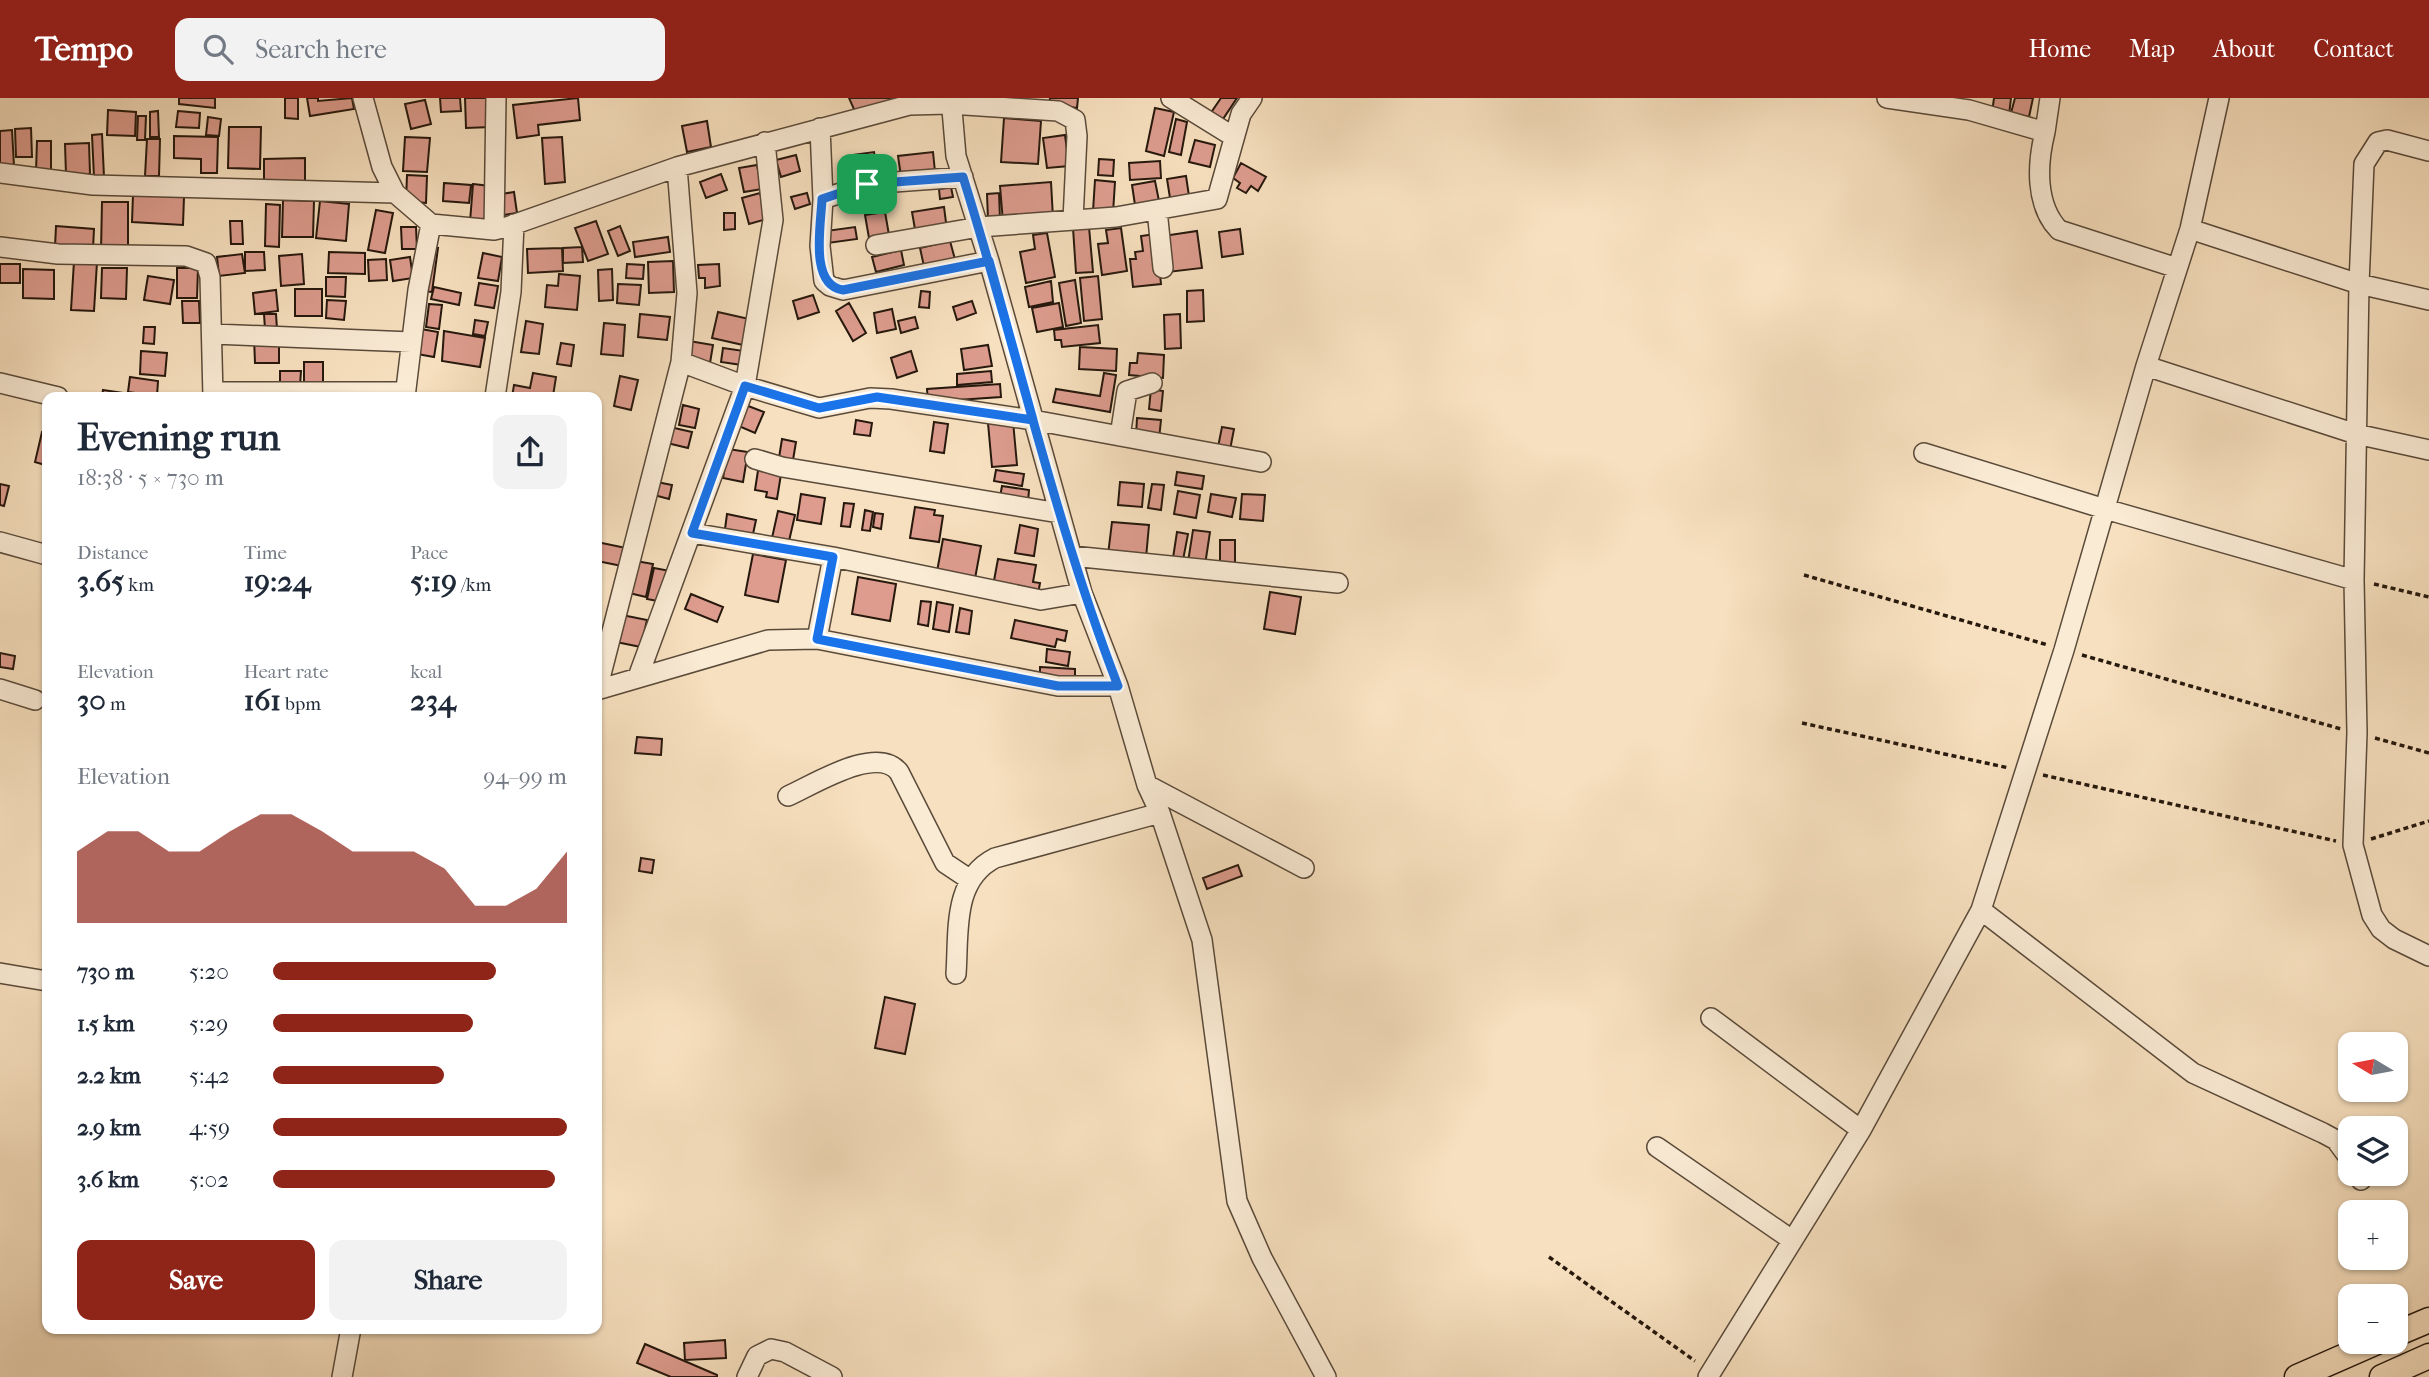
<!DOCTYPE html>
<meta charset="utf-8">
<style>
body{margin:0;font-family:"IM FELL French Canon",serif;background:#f2f2f3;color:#1f2937;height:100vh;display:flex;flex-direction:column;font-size:26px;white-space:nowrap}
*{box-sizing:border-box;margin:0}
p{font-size:23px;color:#747a83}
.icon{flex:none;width:38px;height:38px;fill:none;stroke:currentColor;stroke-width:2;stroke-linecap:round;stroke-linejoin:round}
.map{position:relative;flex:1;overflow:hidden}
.details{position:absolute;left:42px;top:294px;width:560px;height:942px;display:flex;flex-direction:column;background:#fff;border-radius:14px;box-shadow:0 2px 5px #0004}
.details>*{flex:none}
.needle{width:46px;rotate:280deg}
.buttons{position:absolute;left:2338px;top:934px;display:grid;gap:14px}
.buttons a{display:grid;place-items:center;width:70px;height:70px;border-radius:14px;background:#fff;box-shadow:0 2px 5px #0004;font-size:35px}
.pin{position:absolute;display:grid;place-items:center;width:60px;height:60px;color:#fff;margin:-30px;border-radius:14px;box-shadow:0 4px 10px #0006}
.round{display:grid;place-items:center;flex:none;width:74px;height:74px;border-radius:14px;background:#f2f2f3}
.summary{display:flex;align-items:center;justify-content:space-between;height:119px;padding:0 35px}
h1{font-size:38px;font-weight:700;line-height:52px}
.figures{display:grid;grid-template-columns:repeat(3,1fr);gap:10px;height:119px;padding:7px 35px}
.figures div{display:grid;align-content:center}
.figures b{font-size:30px;font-weight:700}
.figures small{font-size:19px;font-weight:400}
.figures p{font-size:19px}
.chart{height:196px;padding:14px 35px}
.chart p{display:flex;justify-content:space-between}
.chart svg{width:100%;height:126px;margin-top:7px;fill:#8f2418;opacity:.7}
.cta{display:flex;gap:14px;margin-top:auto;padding:14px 35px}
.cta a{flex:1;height:80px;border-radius:14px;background:#8f2418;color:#fff;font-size:28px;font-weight:700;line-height:80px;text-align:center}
.cta a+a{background:#f2f2f3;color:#1f2937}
ul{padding:0 35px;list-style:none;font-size:23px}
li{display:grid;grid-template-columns:112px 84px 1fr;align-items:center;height:52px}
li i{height:18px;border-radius:9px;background:#8f2418}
header{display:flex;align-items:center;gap:42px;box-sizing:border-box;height:98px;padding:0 35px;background:#8f2418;color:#fff}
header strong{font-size:33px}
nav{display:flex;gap:38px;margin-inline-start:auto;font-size:24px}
.search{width:490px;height:63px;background:#f2f2f3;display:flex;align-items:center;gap:18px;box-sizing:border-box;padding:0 24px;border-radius:14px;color:#747a83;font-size:26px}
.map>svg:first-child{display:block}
.building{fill:#dd9c8e;stroke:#26180d;stroke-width:2}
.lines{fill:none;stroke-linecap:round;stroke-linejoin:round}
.minor-casing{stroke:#5a4a3a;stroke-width:22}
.major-casing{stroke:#26180d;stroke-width:27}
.path{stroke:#26180d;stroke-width:3.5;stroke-dasharray:5 3.5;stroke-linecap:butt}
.minor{stroke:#faebd5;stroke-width:19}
.major{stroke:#f7e0bf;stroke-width:24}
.route-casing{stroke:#fff;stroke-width:14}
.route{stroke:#1a73e8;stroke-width:9}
</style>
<header>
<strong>Tempo</strong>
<div class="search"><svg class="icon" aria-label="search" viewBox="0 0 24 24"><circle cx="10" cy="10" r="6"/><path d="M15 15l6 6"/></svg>Search here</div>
<nav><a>Home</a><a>Map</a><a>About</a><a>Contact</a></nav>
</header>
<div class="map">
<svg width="2429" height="1279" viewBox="0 0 2429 1279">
<rect width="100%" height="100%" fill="#f7e0bf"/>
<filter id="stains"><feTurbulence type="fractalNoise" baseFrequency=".00286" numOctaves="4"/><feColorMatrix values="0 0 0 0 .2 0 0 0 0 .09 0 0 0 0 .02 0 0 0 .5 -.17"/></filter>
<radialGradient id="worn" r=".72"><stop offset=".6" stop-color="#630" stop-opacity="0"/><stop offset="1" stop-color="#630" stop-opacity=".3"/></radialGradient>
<path class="building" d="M 179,0 L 215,0 L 215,10 L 179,6 Z
M 285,0 L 298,0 L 298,21 L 285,20 Z
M 307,0 L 318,0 L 318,3 L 352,0 L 354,11 L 310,18 Z
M 440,0 L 460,0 L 461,13 L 441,14 Z
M 465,0 L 490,0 L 491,29 L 466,30 Z
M 578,0 L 580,22 L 538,27 L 539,37 L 517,40 L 513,7 Z
M 849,0 L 896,0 L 897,1 L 857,18 Z
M 1050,0 L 1078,0 L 1077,10 L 1049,6 Z
M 1221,0 L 1237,0 L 1219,27 L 1208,19 Z
M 1994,0 L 2011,0 L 2009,17 L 1992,15 Z
M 2015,0 L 2033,0 L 2029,19 L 2011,15 Z
M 425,2 L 431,26 L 411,31 L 405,6 Z
M 1155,10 L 1174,14 L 1164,58 L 1146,53 Z
M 108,12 L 136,14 L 135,38 L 107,37 Z
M 158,13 L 159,39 L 150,39 L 150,14 Z
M 178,13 L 200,15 L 199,30 L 176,29 Z
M 138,18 L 146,18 L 145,42 L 137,42 Z
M 208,19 L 221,21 L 219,38 L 206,37 Z
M 1004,20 L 1041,23 L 1038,66 L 1001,64 Z
M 1176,21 L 1187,24 L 1181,57 L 1169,54 Z
M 707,23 L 711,49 L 687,54 L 682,28 Z
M 229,29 L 261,29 L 260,71 L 228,70 Z
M 31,30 L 32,59 L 16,59 L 15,31 Z
M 12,32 L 14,68 L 0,68 L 0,33 Z
M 102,36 L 104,79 L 94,79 L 92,37 Z
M 1065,37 L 1069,68 L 1047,70 L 1043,40 Z
M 174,38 L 218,39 L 217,75 L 201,75 L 201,61 L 174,60 Z
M 405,39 L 430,40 L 427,74 L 403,73 Z
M 562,39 L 565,84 L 545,86 L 542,40 Z
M 147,41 L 160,41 L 159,78 L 145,78 Z
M 1195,42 L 1215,47 L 1210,69 L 1189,64 Z
M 37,43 L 51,43 L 51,74 L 36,73 Z
M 89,45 L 90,76 L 66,77 L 65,46 Z
M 874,54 L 877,73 L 854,76 L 852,57 Z
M 933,54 L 935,74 L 901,79 L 898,58 Z
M 796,57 L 800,73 L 781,79 L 776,62 Z
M 305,60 L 305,83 L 264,84 L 264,61 Z
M 1099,61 L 1114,62 L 1113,78 L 1098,77 Z
M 1160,63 L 1161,80 L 1130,82 L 1129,65 Z
M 1241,65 L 1266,79 L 1258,93 L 1251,88 L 1246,95 L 1237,90 L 1240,85 L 1233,80 Z
M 757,67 L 762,91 L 744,94 L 739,70 Z
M 721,76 L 727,92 L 706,100 L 700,84 Z
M 407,77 L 427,78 L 426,105 L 406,103 Z
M 1186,78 L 1189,98 L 1170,100 L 1167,81 Z
M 1095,82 L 1115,84 L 1113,115 L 1093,113 Z
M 1155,83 L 1159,103 L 1135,107 L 1132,87 Z
M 1051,84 L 1053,120 L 1003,124 L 1000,88 Z
M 444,85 L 471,87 L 469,105 L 443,103 Z
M 473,86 L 490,88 L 488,125 L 470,124 Z
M 951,89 L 953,99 L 940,101 L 939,91 Z
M 514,94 L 517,115 L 504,117 L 501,96 Z
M 760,95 L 767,121 L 749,126 L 742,100 Z
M 807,95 L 810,106 L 795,111 L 791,99 Z
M 999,95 L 1000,121 L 988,122 L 987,96 Z
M 133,97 L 184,99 L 183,127 L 132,124 Z
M 283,102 L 314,103 L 313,139 L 282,139 Z
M 320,103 L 349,106 L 346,143 L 316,140 Z
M 102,104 L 128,104 L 128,153 L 101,153 Z
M 266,106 L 280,107 L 279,149 L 265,148 Z
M 944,109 L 947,132 L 916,137 L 912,114 Z
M 376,112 L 393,115 L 385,155 L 368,152 Z
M 885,114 L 889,137 L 869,140 L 865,117 Z
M 724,115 L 735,115 L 735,131 L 724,132 Z
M 230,123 L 242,123 L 243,146 L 231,146 Z
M 596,123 L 608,156 L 588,163 L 575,130 Z
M 56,128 L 94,131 L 93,151 L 55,149 Z
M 620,128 L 630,153 L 618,158 L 608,133 Z
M 401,129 L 416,129 L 417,151 L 402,151 Z
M 855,129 L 857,141 L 828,145 L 826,133 Z
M 1089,129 L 1093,174 L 1076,175 L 1073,130 Z
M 1121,130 L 1127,173 L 1102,177 L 1098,146 L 1108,145 L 1106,132 Z
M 1240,131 L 1243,156 L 1222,159 L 1219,134 Z
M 1197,133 L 1202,170 L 1168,174 L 1163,138 Z
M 1047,135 L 1055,179 L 1026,185 L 1020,154 L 1035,151 L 1033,137 Z
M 1156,136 L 1161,186 L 1133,189 L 1130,161 L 1136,161 L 1135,154 L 1143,153 L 1141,138 Z
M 668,139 L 670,154 L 635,159 L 633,144 Z
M 950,143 L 956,165 L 925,173 L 920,150 Z
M 429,149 L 438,150 L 432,194 L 422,193 Z
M 582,149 L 583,164 L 563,165 L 563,150 Z
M 562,150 L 563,173 L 528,175 L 527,151 Z
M 901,152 L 904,167 L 876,174 L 872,159 Z
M 245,154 L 264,154 L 265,172 L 245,173 Z
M 329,154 L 365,155 L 365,176 L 328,175 Z
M 483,155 L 502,159 L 498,183 L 478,180 Z
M 242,156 L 245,175 L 219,178 L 217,159 Z
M 302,156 L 304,186 L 281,188 L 279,158 Z
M 410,159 L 413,180 L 393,183 L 390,162 Z
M 386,161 L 387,182 L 369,183 L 368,162 Z
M 74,163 L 97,164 L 94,213 L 71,212 Z
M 673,163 L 674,194 L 649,195 L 648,164 Z
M 0,166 L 20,166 L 20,185 L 0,185 Z
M 627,166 L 644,167 L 643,181 L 626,180 Z
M 719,166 L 720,188 L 705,190 L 705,180 L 699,180 L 698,167 Z
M 102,170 L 127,170 L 126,201 L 101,200 Z
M 177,170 L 198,170 L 197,200 L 177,200 Z
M 23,171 L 54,172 L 54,201 L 23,200 Z
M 612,171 L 613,202 L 599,203 L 598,172 Z
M 559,176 L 580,178 L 577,212 L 545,209 L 547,187 L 558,188 Z
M 148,178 L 174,182 L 170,206 L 144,202 Z
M 1098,178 L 1102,221 L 1084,223 L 1080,180 Z
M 326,179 L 346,179 L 345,199 L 326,198 Z
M 1075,182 L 1081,225 L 1066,228 L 1059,185 Z
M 1051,183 L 1053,204 L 1029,209 L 1025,189 Z
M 479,185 L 498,188 L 494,210 L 475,207 Z
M 618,186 L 641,187 L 639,207 L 617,205 Z
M 434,189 L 461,195 L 459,207 L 431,201 Z
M 295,191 L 322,191 L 322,218 L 295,218 Z
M 276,192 L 278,213 L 255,216 L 253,195 Z
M 1203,192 L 1204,223 L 1187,224 L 1187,193 Z
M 921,193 L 930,194 L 929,210 L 919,209 Z
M 813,197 L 819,214 L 798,221 L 793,203 Z
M 327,202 L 346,203 L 344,222 L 326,220 Z
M 182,203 L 199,203 L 200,225 L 183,225 Z
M 972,203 L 976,215 L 957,222 L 953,209 Z
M 849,205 L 866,235 L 853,243 L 836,213 Z
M 1059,205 L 1063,229 L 1037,234 L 1032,210 Z
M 429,206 L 442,207 L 439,231 L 426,229 Z
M 892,211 L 896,231 L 877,235 L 874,215 Z
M 718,214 L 749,221 L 743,247 L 712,240 Z
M 264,216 L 276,216 L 277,231 L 265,231 Z
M 640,216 L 670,219 L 667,242 L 638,239 Z
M 1180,216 L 1181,250 L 1165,251 L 1164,217 Z
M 915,219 L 918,230 L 901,235 L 898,223 Z
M 475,222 L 488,224 L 485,238 L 473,236 Z
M 526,223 L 543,226 L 539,256 L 521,254 Z
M 604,225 L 625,227 L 623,258 L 601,256 Z
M 1098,227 L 1100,245 L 1062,249 L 1061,242 L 1055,242 L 1054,232 Z
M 144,229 L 155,229 L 154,246 L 143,245 Z
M 421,231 L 438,234 L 434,259 L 417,256 Z
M 444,233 L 485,240 L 480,269 L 442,263 Z
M 254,239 L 279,239 L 279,265 L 255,265 Z
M 689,243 L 713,247 L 710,265 L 686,260 Z
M 561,245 L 574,247 L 571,268 L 557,266 Z
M 988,247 L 992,268 L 964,272 L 961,251 Z
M 1080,249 L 1117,251 L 1116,273 L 1079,271 Z
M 723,250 L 744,253 L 742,267 L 721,264 Z
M 141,253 L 167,255 L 165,278 L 140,276 Z
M 911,253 L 917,273 L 897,280 L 891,260 Z
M 1138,255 L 1164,257 L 1163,280 L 1129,277 L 1130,265 L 1137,265 Z
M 304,264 L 323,264 L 323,287 L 304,287 Z
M 280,273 L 301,273 L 300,288 L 280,288 Z
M 991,273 L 992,284 L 957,287 L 957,276 Z
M 533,275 L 556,279 L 553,298 L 512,299 L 514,287 L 530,290 Z
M 1104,275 L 1116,277 L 1110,314 L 1053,304 L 1056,291 L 1100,298 Z
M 620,278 L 638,282 L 631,312 L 614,308 Z
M 130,279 L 158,283 L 157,298 L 128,294 Z
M 1000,286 L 1001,299 L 928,304 L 927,291 Z
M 1151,291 L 1163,293 L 1161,313 L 1149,311 Z
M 103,292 L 124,295 L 124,299 L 102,299 Z
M 743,306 L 764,314 L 755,335 L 734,326 Z
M 683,307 L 699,311 L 695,330 L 679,327 Z
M 1137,320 L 1161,322 L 1159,341 L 1136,338 Z
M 856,322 L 872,325 L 870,338 L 854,336 Z
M 1013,323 L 1017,367 L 992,369 L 988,325 Z
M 934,324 L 948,326 L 944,355 L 930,353 Z
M 670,329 L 692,334 L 688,350 L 667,345 Z
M 1222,329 L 1234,331 L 1229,357 L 1217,354 Z
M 42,334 L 47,336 L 45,367 L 35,364 Z
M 782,341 L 796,344 L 792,368 L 778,366 Z
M 728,351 L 748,354 L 743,384 L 723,380 Z
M 759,366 L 782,370 L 777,401 L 766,399 L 767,394 L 755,392 Z
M 996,372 L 1024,376 L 1022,388 L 994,383 Z
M 1177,374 L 1204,378 L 1202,391 L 1175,387 Z
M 657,384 L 672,387 L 669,401 L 654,397 Z
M 1120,384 L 1144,386 L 1142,409 L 1118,407 Z
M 0,386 L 9,388 L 4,408 L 0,407 Z
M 1152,386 L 1164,387 L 1161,412 L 1148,410 Z
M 1002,388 L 1029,392 L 1028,404 L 1000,399 Z
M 1178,393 L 1200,397 L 1196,420 L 1174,416 Z
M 801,396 L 825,400 L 821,426 L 797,422 Z
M 1211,396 L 1236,400 L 1232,419 L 1208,414 Z
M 1242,396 L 1265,397 L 1263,423 L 1240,421 Z
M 844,405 L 854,406 L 850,429 L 841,428 Z
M 915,409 L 935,412 L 934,417 L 943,418 L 939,444 L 910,440 Z
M 865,412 L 873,414 L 870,433 L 862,432 Z
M 778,413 L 795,417 L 789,443 L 772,440 Z
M 875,415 L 883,416 L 881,431 L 873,429 Z
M 727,416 L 756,422 L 753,436 L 725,431 Z
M 1112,424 L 1149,427 L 1146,460 L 1108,457 Z
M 1020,427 L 1038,431 L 1034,458 L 1015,455 Z
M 1193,432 L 1210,434 L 1205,467 L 1188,464 Z
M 1177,434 L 1188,436 L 1183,462 L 1173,460 Z
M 943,441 L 981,448 L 974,486 L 936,479 Z
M 1220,442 L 1235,442 L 1235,467 L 1220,467 Z
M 597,444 L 626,450 L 622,468 L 597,463 Z
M 753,456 L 786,462 L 778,504 L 745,497 Z
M 998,461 L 1036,467 L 1033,484 L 1040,485 L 1038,496 L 993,488 Z
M 636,463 L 653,466 L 646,499 L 629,495 Z
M 654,470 L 670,473 L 663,504 L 647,501 Z
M 858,479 L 896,486 L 890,523 L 852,516 Z
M 1270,494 L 1301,499 L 1295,536 L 1264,531 Z
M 691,496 L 723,509 L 717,524 L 685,511 Z
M 921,503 L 931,504 L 928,528 L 918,526 Z
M 937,504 L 953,507 L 949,534 L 933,531 Z
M 960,510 L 972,513 L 969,536 L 956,534 Z
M 622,517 L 647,522 L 641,549 L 616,544 Z
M 1015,522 L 1067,533 L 1065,543 L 1057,541 L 1055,549 L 1011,540 Z
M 1047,551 L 1070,554 L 1068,568 L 1046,564 Z
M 0,555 L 15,558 L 13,571 L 0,569 Z
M 1040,569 L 1075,571 L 1075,584 L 1040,582 Z
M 637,639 L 662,641 L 661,657 L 635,655 Z
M 641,760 L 654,762 L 652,775 L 639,773 Z
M 1238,767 L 1242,778 L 1207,791 L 1203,780 Z
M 885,899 L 915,906 L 905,956 L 875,950 Z
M 725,1242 L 726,1260 L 685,1262 L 684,1245 Z
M 645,1246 L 717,1277 L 717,1279 L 671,1279 L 637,1265 Z"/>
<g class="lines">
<g class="minor-casing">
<path id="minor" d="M 363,0 L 382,69 L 395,95 L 431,126 L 494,132 L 507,129 L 677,69 L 909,7 L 950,6 L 1058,13 L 1075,22 L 1077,38 L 1073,122
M 951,0 L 956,58 L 989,163 L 1082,495 L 1118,588 L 1147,687 L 1160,715 L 1202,842 L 1237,1103 L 1262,1160 L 1326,1279
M 1171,0 L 1234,39
M 1887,0 L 1969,12 L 2045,34 C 2037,66 2035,107 2059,132 L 2177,170
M 820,30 L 823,101 L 820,148 L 824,183 L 830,188 L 843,192 L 989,163
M 2045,34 L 2050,0
M 2429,53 L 2387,42 L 2378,44 L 2364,66 L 2359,186 L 2354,482 L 2357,635 L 2353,747 L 2372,817 L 2381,831 L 2394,841 L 2429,858
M 0,75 L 93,87 L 395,95
M 823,101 L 867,86 L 963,79
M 1157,112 L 1163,170
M 2190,131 L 2359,186 L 2429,202
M 494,132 L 496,0
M 876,147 L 979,129 L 1116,119 L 1217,101 L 1241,16 L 1252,0
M 0,149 L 58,156 L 186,158 L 206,165 L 210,179 L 213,299
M 214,236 L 411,244
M 681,264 L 745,288 L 819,310 L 870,300 L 891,301 L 1033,322 L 1261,364
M 2146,268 L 2356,336 L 2429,352
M 0,285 L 58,299
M 213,294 L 405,294
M 405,299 L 418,192 L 431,126
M 495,299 L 511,194 L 514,126
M 1120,338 L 1127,293 L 1152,285
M 1924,355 L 2105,411 L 2354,482
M 755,361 L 782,369 L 1059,415
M 692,435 L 833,459 L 1041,502 L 1082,495
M 0,444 L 47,457
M 1072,458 L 1338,485
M 833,459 L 817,541 L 1058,588 L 1118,588
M 638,579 L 745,288 L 773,122 L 765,44
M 0,591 L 35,602
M 597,592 L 681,264 L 687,195 L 677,69
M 597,592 L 768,542 L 817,541
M 1147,687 L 1304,770
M 788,698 C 813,687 877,646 899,674 L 945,765 L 969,781
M 1981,812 L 2193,975 L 2323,1035 L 2336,1042 L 2350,1061
M 0,875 L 47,883
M 956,876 C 959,834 952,782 995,760 L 1160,715
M 1711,920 L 1861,1032
M 1657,1049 L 1792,1142
M 2358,1076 L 2361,1082
M 342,1279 L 351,1230
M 747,1279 L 757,1258 L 771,1251 L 785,1254 L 832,1279
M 1708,1279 L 1861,1032 L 1981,812 L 2064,552 L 2146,268 L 2190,131 L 2219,0"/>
</g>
<g class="major-casing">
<path id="major" d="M 2396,1236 L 2429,1222
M 2297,1279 L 2377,1244
M 2382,1279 L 2429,1258"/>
</g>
<path class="path" d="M 1804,477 L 2048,547
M 2374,486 L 2429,499
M 2082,557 L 2341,631
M 1802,625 L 2009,670
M 2375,640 L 2429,655
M 2043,677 L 2336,743
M 2371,741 L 2429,723
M 1549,1159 L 1695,1263"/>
<use href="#minor" class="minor"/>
<use href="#major" class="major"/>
</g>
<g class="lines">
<g class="route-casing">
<path id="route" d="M 867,86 L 963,79 C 1016,248 1054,422 1118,588 L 1058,588 L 817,541 L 833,459 L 692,435 L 745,288 L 819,310 L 877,299 L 1033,322 L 989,163 L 843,192 C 809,187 821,127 822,101 L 867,86"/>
</g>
<use href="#route" class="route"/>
</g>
<rect width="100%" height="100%" filter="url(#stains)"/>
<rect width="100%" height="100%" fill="url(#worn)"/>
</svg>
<div class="buttons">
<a><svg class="needle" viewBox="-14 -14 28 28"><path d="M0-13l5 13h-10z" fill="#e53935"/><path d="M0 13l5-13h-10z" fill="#747a83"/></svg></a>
<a><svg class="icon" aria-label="layers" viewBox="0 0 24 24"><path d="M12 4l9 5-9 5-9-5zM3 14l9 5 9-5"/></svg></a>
<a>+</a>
<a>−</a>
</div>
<div class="pin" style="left:867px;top:86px;background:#1e9e55"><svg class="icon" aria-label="arrive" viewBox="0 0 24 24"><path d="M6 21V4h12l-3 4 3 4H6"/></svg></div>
<section class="details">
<div class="summary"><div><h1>Evening run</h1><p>18:38 · 5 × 730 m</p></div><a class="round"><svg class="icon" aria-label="share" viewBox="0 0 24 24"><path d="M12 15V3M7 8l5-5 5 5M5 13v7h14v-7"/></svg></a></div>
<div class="figures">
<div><p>Distance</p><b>3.65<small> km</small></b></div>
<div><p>Time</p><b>19:24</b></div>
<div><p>Pace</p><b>5:19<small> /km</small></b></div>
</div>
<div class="figures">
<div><p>Elevation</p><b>30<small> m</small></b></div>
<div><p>Heart rate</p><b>161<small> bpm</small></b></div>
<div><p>kcal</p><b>234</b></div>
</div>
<div class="chart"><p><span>Elevation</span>94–99 m</p>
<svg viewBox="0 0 160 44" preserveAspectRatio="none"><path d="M0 44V19L10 12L20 12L30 19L40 19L50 12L60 6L70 6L80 12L90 19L100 19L110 19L120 25L130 38L140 38L150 32L160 19V44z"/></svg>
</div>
<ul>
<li><b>730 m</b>5:20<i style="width:76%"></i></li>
<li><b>1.5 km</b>5:29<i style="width:68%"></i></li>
<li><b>2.2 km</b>5:42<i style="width:58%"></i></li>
<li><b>2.9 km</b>4:59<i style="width:100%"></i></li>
<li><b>3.6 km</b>5:02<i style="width:96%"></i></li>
</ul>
<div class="cta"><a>Save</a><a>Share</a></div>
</section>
</div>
